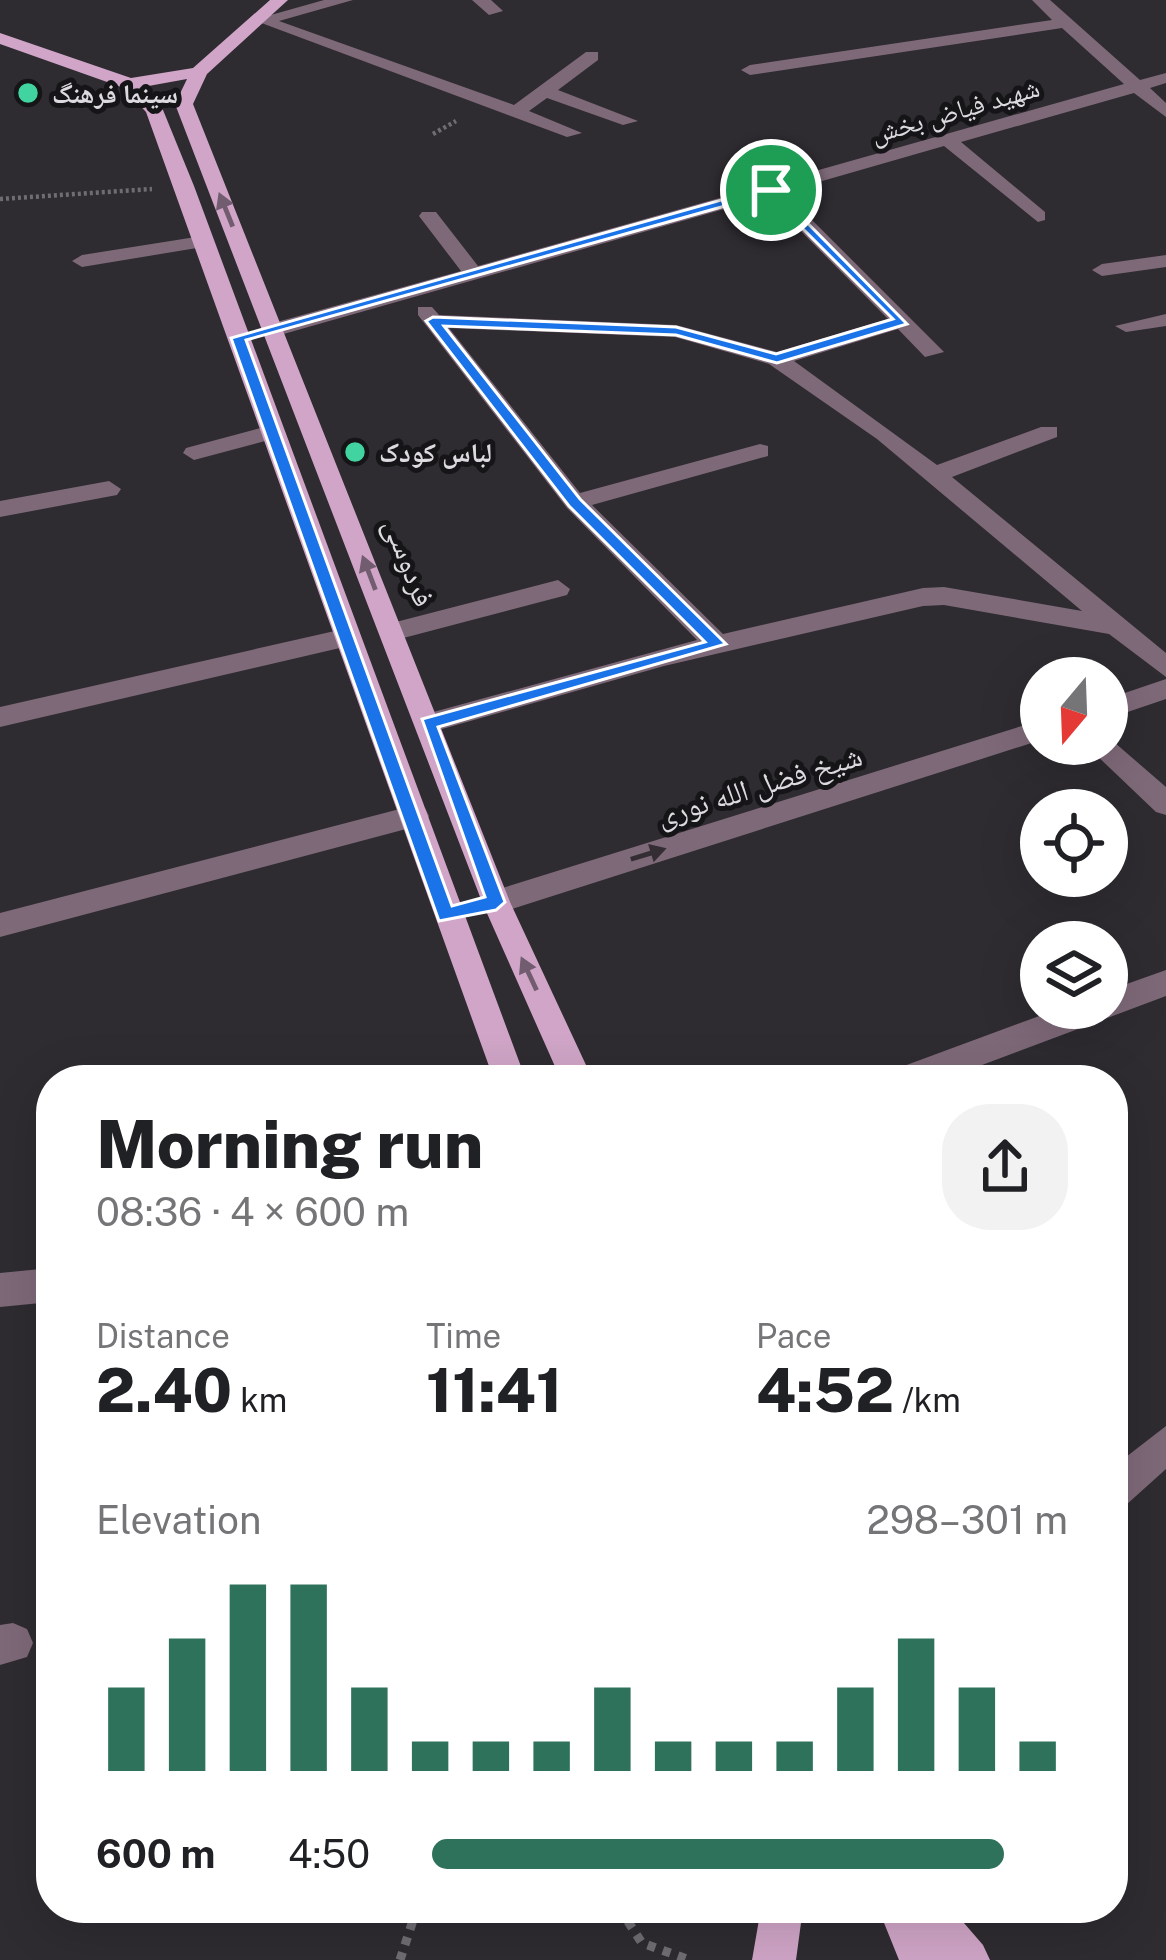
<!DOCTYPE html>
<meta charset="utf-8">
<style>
body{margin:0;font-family:"Public Sans","Noto Naskh Arabic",sans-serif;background:#f2f2f2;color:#202124;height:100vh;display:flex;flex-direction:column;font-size:45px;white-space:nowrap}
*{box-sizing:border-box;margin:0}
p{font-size:39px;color:#757577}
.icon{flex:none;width:66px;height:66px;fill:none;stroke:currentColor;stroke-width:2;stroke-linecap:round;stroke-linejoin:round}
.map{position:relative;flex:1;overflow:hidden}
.panel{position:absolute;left:36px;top:1065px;width:1092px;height:858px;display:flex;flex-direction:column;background:#fff;border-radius:48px;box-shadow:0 12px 48px #0002}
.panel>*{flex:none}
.needle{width:78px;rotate:199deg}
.controls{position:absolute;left:1020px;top:657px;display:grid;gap:24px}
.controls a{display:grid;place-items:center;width:108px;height:108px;border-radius:50%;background:#fff;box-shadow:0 12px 48px #0002;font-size:60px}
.pin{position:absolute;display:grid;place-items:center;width:102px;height:102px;color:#fff;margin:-51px;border:6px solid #fff;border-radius:50%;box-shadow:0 3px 12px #0007}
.round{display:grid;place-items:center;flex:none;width:126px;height:126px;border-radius:48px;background:#f2f2f2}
.headline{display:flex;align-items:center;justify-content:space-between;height:204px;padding:0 60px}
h1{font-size:66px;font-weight:800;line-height:90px}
.stats{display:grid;grid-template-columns:repeat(3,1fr);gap:18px;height:204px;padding:12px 60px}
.stats div{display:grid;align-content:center}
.stats b{font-size:60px;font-weight:800}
.stats small{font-size:33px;font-weight:400}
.stats p{font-size:33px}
.chart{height:336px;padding:24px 60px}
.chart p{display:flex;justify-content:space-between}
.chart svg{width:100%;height:216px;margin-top:12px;stroke:#2f725c;stroke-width:6}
ul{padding:0 60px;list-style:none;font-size:39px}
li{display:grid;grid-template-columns:192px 144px 1fr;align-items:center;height:90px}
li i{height:30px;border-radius:15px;background:#2f725c}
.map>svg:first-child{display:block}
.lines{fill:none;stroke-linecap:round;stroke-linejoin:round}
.path-far1{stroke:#706d72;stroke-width:4.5;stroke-dasharray:3 3;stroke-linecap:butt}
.path{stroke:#706d72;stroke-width:9;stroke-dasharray:8 8;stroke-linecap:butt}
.minor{fill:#7e6979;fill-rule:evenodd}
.major{fill:#d0a5c7;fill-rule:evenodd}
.oneway{fill:#725c6f}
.oneway2{fill:#342e34}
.route{fill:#1a73e8;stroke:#fff;stroke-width:3;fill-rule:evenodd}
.poi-dot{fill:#42d4a0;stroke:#151417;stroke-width:4.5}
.labels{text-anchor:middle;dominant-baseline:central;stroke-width:10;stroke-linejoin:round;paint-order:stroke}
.far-poi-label{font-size:27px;font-weight:bold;fill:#dcdade;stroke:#151417;text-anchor:start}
.far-street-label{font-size:27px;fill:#dcdade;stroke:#151417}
.street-label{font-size:30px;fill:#dcdade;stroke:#151417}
</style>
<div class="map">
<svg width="1166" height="1960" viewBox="0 0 1166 1960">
<rect width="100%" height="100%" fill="#2e2b31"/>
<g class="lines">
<path class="path-far1" d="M 433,134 L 456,121
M 0,199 L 152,189"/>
<path class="path" d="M 619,1908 L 642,1943 L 690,1960
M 400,1960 L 417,1908"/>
<path class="minor" d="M 324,0 L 353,0 L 279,21 L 514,105 L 586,52 L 598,52 L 598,60 L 558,90 L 638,121 L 623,125 L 547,98 L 529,111 L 582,133 L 567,137 L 253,20 Z
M 472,0 L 491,0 L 503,11 L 489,15 Z
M 1032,0 L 1050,0 L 1140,80 L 1166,73 L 1166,83 L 1150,88 L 1166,103 L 1166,117 L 1134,93 L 961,142 L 1045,212 L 1045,220 L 1038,222 L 944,146 L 784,192 L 944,352 L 925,357 L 898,329 L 794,361 L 937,465 L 1041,427 L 1057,427 L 1057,437 L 952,477 L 1166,653 L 1166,677 L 1109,634 L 944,605 L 923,606 L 664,666 L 428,733 L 419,730 L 415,723 L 419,716 L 697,640 L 567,508 L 418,315 L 418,307 L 432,307 L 439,315 L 676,325 L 777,352 L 888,319 L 767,197 L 280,335 L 266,335 L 266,325 L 461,271 L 419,216 L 422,212 L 436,212 L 478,266 L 1124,84 L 1062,28 L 750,75 L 741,70 L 750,65 L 1052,20 ZM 449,328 L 675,337 L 769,364 L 877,439 L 1082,611 L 944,587 L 923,588 L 723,634 L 592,505 L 768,456 L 768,446 L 760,444 L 580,493 Z
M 202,236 L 209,238 L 209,246 L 82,267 L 72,261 L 82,255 Z
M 1166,255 L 1166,267 L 1102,276 L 1092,270 L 1102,264 Z
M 1166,314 L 1166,326 L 1126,332 L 1115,326 Z
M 272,425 L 280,427 L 280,437 L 194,460 L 183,453 L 186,448 Z
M 109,481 L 121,489 L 117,495 L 0,517 L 0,501 Z
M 558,580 L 570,589 L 567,595 L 392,641 L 379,632 L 392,623 Z
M 348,628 L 357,630 L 357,644 L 0,727 L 0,707 Z
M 1166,679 L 1166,699 L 1107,719 L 1107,699 Z
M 1041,720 L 1041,740 L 496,914 L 486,911 L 482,902 L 486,893 L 496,890 Z
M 1107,736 L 1166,787 L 1166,815 L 1156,812 L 1092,751 L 1088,744 L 1107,744 Z
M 415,805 L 425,808 L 429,816 L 425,824 L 0,937 L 0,913 Z
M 1166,970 L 1166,996 L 942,1080 L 888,1080 L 893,1070 L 1061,1008 L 1107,1008 L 1107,991 Z
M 51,1268 L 51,1302 L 0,1307 L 0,1273 Z
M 1166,1426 L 1166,1469 L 1126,1505 L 1113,1511 L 1113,1467 Z
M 13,1623 L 27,1629 L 33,1643 L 27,1657 L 0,1665 L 0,1625 Z"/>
<path class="major" d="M 270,0 L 288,0 L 207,74 L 193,104 L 510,902 L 593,1080 L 561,1080 L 482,902 L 175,104 L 187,79 L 143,87 L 163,110 L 194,186 L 526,1080 L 494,1080 L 146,112 L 124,88 L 0,44 L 0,33 L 131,78 L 193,68 Z
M 761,1908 L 803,1908 L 796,1960 L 752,1960 Z
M 878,1908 L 951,1908 L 983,1945 L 990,1960 L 899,1960 Z"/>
</g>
<defs><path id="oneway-solid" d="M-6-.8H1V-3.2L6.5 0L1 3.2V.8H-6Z" transform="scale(3)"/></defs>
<g class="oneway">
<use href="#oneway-solid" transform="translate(226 210) rotate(-112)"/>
<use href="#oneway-solid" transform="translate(369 573) rotate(-111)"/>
<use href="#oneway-solid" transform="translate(529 974) rotate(-115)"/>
</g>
<use class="oneway2" href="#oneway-solid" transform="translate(648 854) rotate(-17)"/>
<path class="route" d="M 771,186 L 907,324 L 777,363 L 676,335 L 444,326 L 580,499 L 726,644 L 438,727 L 505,902 L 496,910 L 439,921 L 231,338 ZM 768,194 L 893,319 L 776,354 L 676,327 L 433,317 L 426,321 L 569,506 L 705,642 L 422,719 L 485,897 L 452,906 L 246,340 Z"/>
<g class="poi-dot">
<circle cx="28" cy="93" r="12"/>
<circle cx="355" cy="452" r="12"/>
</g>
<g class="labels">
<g class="far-poi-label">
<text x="52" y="93">سینما فرهنگ</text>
<text x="379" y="452">لباس کودک</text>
</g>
<g class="far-street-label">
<text transform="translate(955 110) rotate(-16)">شهید فیاض بخش</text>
</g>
<g class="street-label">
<text transform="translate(410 562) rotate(69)">فردوسی</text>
<text transform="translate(759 785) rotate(-17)">شیخ فضل الله نوری</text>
</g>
</g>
</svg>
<div class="controls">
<a><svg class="needle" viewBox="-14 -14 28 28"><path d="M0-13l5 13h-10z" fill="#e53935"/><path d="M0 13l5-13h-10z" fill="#757577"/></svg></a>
<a><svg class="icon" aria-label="locate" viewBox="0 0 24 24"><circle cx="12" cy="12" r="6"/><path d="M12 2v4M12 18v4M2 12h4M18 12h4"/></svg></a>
<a><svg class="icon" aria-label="layers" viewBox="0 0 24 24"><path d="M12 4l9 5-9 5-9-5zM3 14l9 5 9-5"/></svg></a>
</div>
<div class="pin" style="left:771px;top:190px;background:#1e9e55"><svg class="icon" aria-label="arrive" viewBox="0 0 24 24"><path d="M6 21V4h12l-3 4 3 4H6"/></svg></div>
<section class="panel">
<div class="headline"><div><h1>Morning run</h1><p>08:36 · 4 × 600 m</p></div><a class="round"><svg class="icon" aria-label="share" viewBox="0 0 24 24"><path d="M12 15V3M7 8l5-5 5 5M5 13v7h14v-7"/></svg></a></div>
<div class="stats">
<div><p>Distance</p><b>2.40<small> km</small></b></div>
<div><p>Time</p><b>11:41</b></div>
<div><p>Pace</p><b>4:52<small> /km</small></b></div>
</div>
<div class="chart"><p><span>Elevation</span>298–301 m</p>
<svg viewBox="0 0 160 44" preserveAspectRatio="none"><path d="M5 44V27M15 44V17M25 44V6M35 44V6M45 44V27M55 44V38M65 44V38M75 44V38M85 44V27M95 44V38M105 44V38M115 44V38M125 44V27M135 44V17M145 44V27M155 44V38"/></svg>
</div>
<ul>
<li><b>600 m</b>4:50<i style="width:90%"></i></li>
</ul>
</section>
</div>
